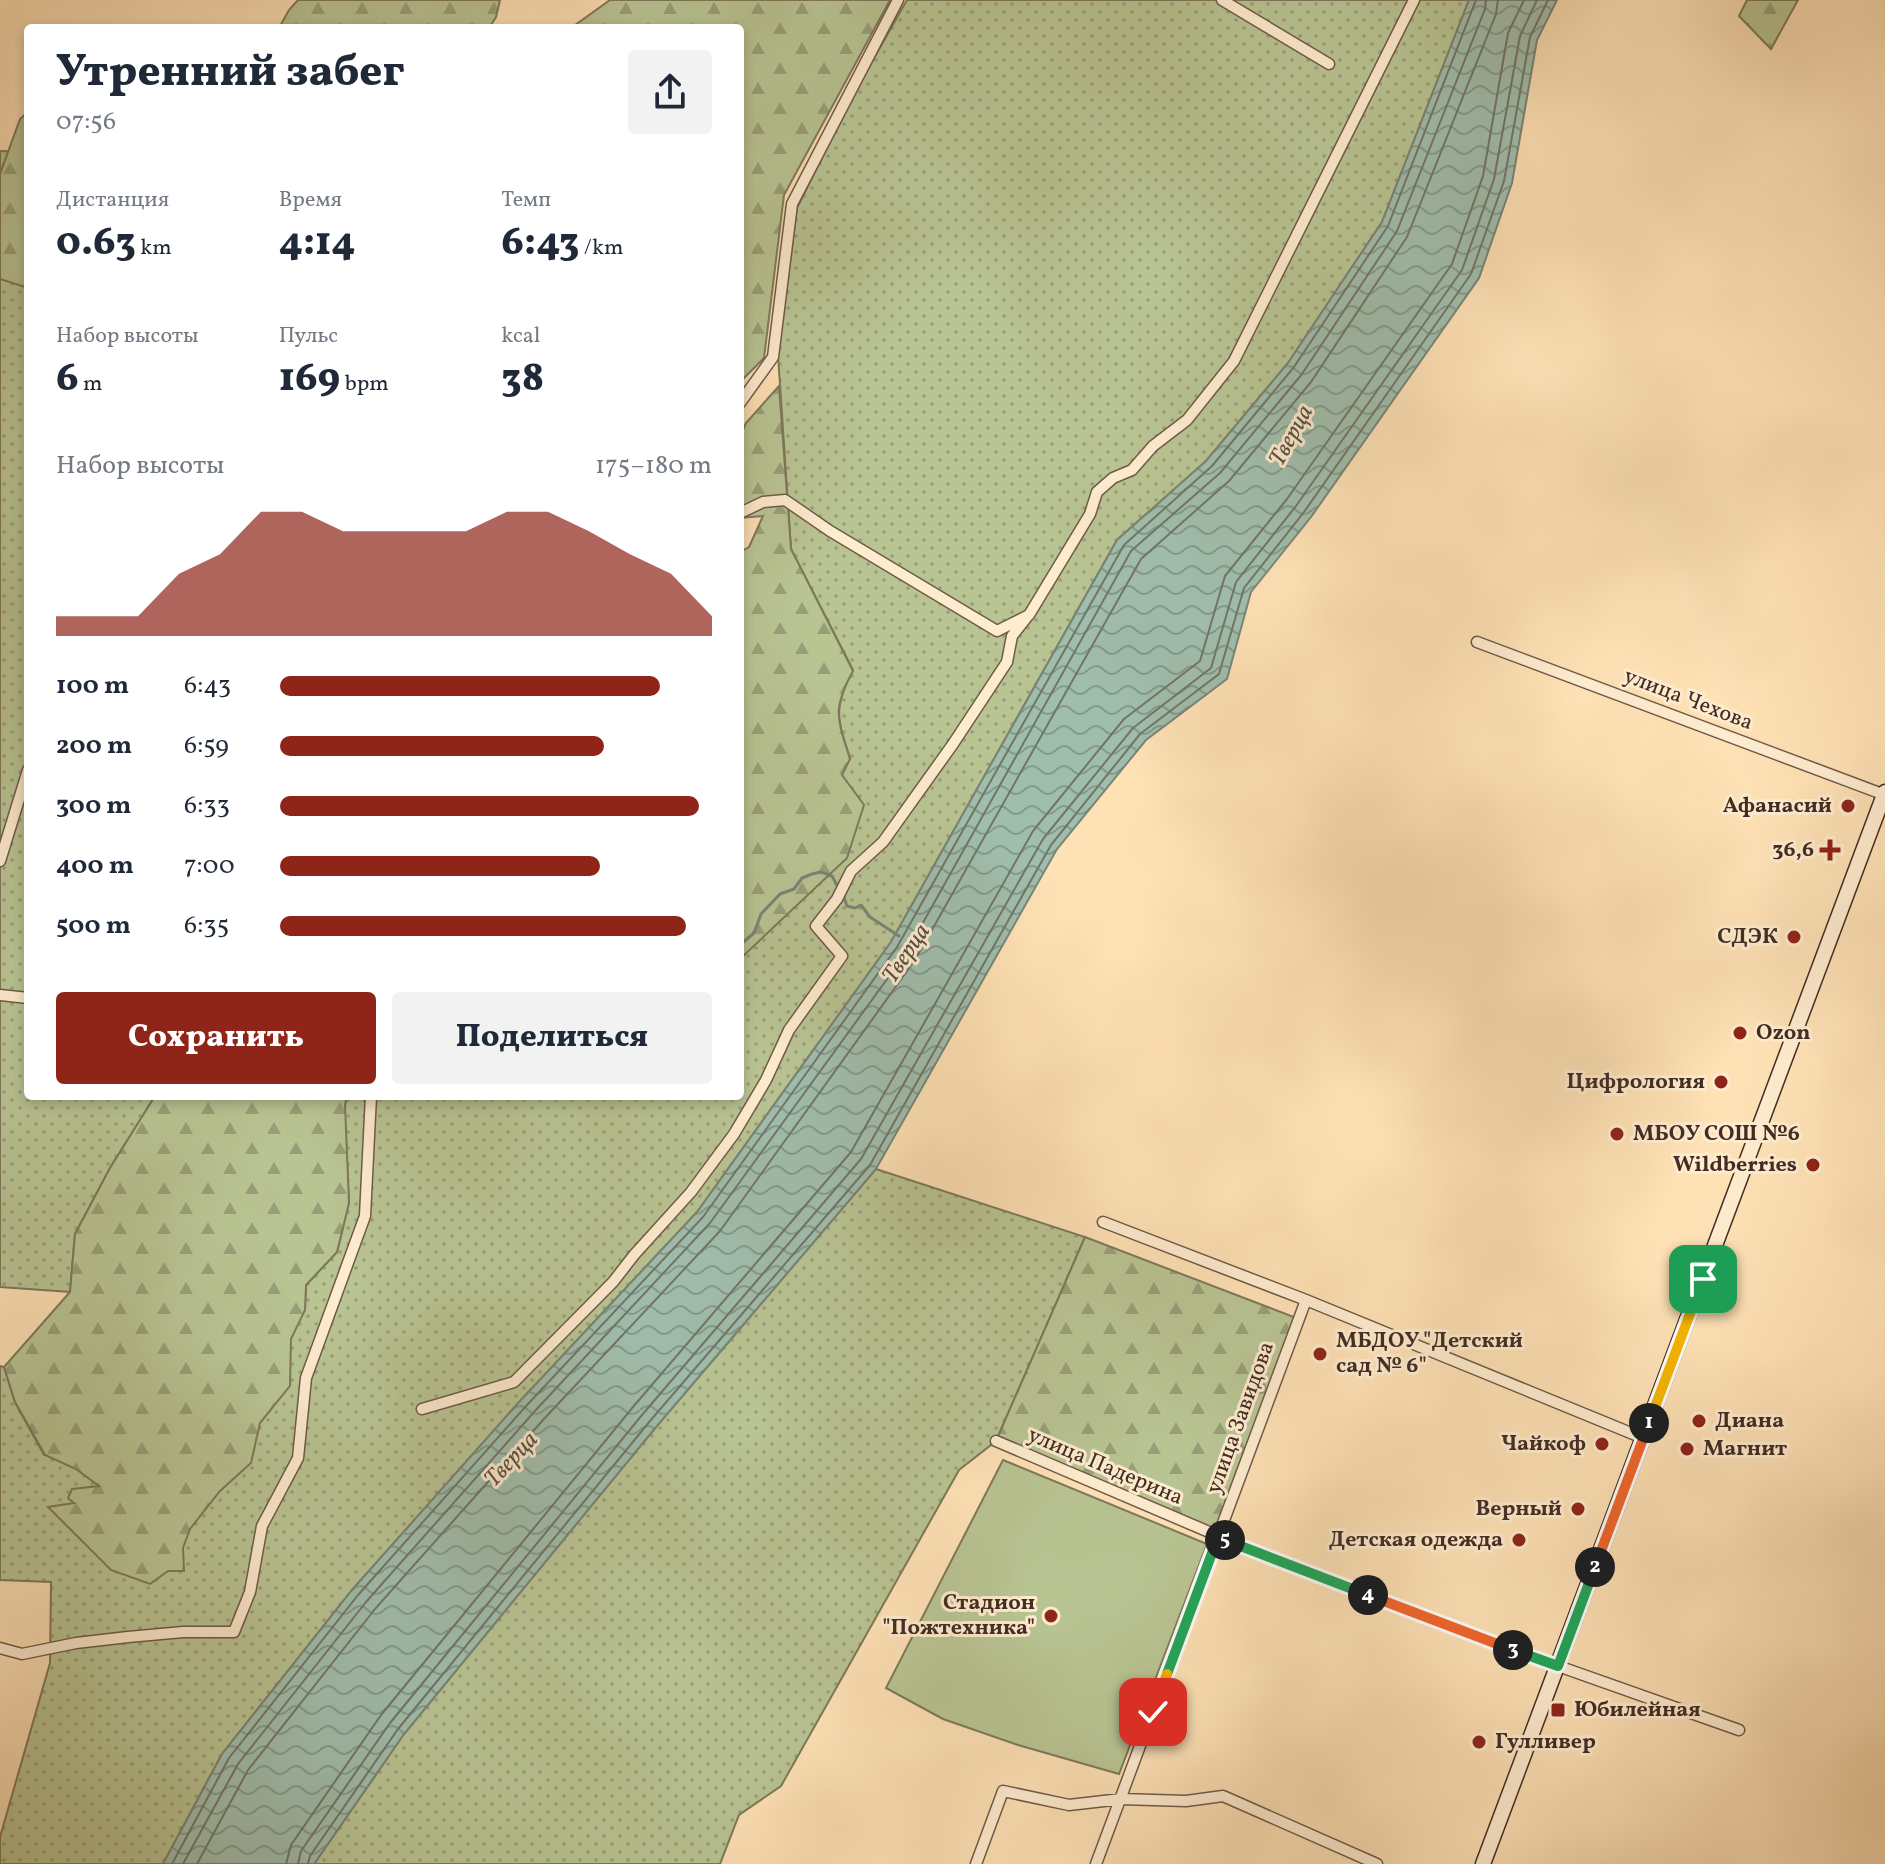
<!DOCTYPE html>
<html lang="ru">
<meta charset="utf-8">
<style>
body{margin:0;font-family:Vollkorn,serif;background:#f2f2f3;color:#1f2937;height:100vh;display:flex;flex-direction:column;font-size:30px;white-space:nowrap}
*{box-sizing:border-box;margin:0}
p{font-size:26px;color:#747a83}
.icon{flex:none;width:44px;height:44px;fill:none;stroke:currentColor;stroke-width:2;stroke-linecap:round;stroke-linejoin:round}
.map{position:relative;flex:1;overflow:hidden}
.details{position:absolute;left:24px;top:24px;width:720px;height:1076px;display:flex;flex-direction:column;background:#fff;border-radius:8px;box-shadow:0 4px 12px #0003}
.details>*{flex:none}
.pin{position:absolute;display:grid;place-items:center;width:68px;height:68px;color:#fff;margin:-34px;border-radius:16px;box-shadow:0 4px 12px #0006}
.km{position:absolute;width:40px;height:40px;margin:-20px;border-radius:50%;background:#222;color:#fff;font-size:22px;line-height:40px;text-align:center}
.round{display:grid;place-items:center;flex:none;width:84px;height:84px;border-radius:8px;background:#f2f2f3}
.headline{display:flex;align-items:center;justify-content:space-between;height:136px;padding:0 32px}
h1{font-size:44px;font-weight:800;line-height:60px}
.figures{display:grid;grid-template-columns:repeat(3,1fr);gap:12px;height:136px;padding:8px 32px}
.figures div{display:grid;align-content:center}
.figures b{font-size:40px;font-weight:800}
.figures small{font-size:22px;font-weight:400}
.figures p{font-size:22px}
.chart{height:224px;padding:16px 32px}
.chart p{display:flex;justify-content:space-between}
.chart svg{width:100%;height:144px;margin-top:8px;fill:#8f2418;opacity:.7}
.action{display:flex;gap:16px;margin-top:auto;padding:16px 32px}
.action a{flex:1;height:92px;border-radius:8px;background:#8f2418;color:#fff;font-size:32px;font-weight:800;line-height:92px;text-align:center}
.action a+a{background:#f2f2f3;color:#1f2937}
ul{padding:0 32px;list-style:none;font-size:26px}
li{display:grid;grid-template-columns:128px 96px 1fr;align-items:center;height:60px}
li i{height:20px;border-radius:10px;background:#8f2418}
.map>svg:first-child{display:block}
.grass{fill:url(#grass-dots);stroke:#7e785b;stroke-width:2}
.forest{fill:url(#forest-firs);stroke:#7e785b;stroke-width:2}
.pitch{fill:#b9c493;stroke:#7e785b;stroke-width:2}
.water{fill:url(#water-waves);stroke:#7a8476;stroke-width:2}
.lines{fill:none;stroke-linecap:round;stroke-linejoin:round}
.shore{stroke:#717568;stroke-width:2}
.stream{stroke:#7a8476;stroke-width:3}
.minor-casing{stroke:#715948;stroke-width:13}
.secondary-casing{stroke:#422c23;stroke-width:17}
.minor{stroke:#feeccf;stroke-width:10}
.secondary{stroke:#feeccf;stroke-width:14}
.split-1-casing{stroke:#fff;stroke-width:16}
.split-2-casing{stroke:#fff;stroke-width:16}
.split-3-casing{stroke:#fff;stroke-width:16}
.split-4-casing{stroke:#fff;stroke-width:16}
.split-5-casing{stroke:#fff;stroke-width:16}
.split-6-casing{stroke:#fff;stroke-width:16}
.split-7-casing{stroke:#fff;stroke-width:16}
.split-1{stroke:#f5b400;stroke-width:10}
.split-2{stroke:#f0652b;stroke-width:10}
.split-3{stroke:#22a559;stroke-width:10}
.split-4{stroke:#f0652b;stroke-width:10}
.split-5{stroke:#22a559;stroke-width:10}
.split-6{stroke:#22a559;stroke-width:10}
.split-7{stroke:#f5b400;stroke-width:10}
.poi-dot{fill:#8f2418;stroke:#feeccf;stroke-width:3}
.labels{text-anchor:middle;dominant-baseline:central;stroke-width:6;stroke-linejoin:round;paint-order:stroke}
.street-label{font-size:22px;fill:#422c23;stroke:#feeccf}
.poi-label{font-size:22px;font-weight:bold;fill:#422c23;stroke:#feeccf;text-anchor:end}
.water-label{font-size:24px;font-style:italic;fill:#5a5046;stroke:#feeccf}
</style>
<div class="map">
<svg width="1885" height="1864" viewBox="0 0 1885 1864">
<defs>
<pattern id="grass-dots" width="8" height="8" patternUnits="userSpaceOnUse" patternTransform="scale(2)"><rect width="8" height="8" fill="#b9c493"/><path d="M2 2h.1M6 6h.1" fill="none" stroke="#989f78" stroke-width="1.8" stroke-linecap="round"/></pattern>
<pattern id="forest-firs" width="22" height="20" patternUnits="userSpaceOnUse" patternTransform="scale(2)"><rect width="22" height="20" fill="#b9c493"/><path d="M5 1l3.5 6h-7zM16 11l3.5 6h-7z" fill="#989f78"/></pattern>
<pattern id="water-waves" width="16" height="10" patternUnits="userSpaceOnUse" patternTransform="scale(2)"><rect width="16" height="10" fill="#a0bead"/><path d="M0 5q4-4 8 0t8 0" fill="none" stroke="#849b8c"/></pattern>
</defs>
<rect width="100%" height="100%" fill="#fee1b5"/>
<filter id="stains"><feTurbulence type="fractalNoise" baseFrequency=".0025" numOctaves="4"/><feColorMatrix values="0 0 0 0 .2 0 0 0 0 .09 0 0 0 0 .02 0 0 0 .5 -.17"/></filter>
<radialGradient id="worn" r=".72"><stop offset=".6" stop-color="#630" stop-opacity="0"/><stop offset="1" stop-color="#630" stop-opacity=".3"/></radialGradient>
<path class="grass" d="M 907,0 L 1469,0 L 1382,222 L 1288,363 L 1206,461 L 1117,540 L 891,942 L 697,1212 L 521,1400 L 352,1590 L 222,1754 L 163,1864 L 0,1864 L 0,1837 L 50,1663 L 51,1582 L 0,1580 L 0,1366 L 4,1367 L 15,1402 L 44,1455 L 305,1310 L 306,1285 L 337,1252 L 349,1203 L 344,1096 L 740,1096 L 740,959 L 753,945 L 850,758 C 837,719 833,708 853,670 L 791,549 L 778,355 L 797,208 L 857,88 Z
M 0,151 L 28,152 L 28,1096 L 155,1096 L 110,1168 L 75,1234 L 70,1292 L 0,1287 Z
M 876,1169 L 1085,1237 L 996,1441 L 959,1470 L 781,1786 L 739,1815 L 720,1864 L 314,1864 L 404,1734 L 656,1427 Z"/>
<path class="forest" d="M 298,0 L 500,0 L 496,17 L 489,28 L 279,28 L 289,10 Z
M 610,0 L 890,0 L 784,195 L 764,358 L 740,382 L 740,28 L 571,28 Z
M 1747,0 L 1798,0 L 1771,49 L 1739,16 Z
M 28,112 L 28,288 L 0,279 L 0,174 L 20,119 Z
M 779,386 L 791,549 L 853,671 C 832,709 837,718 850,759 L 842,775 L 864,805 L 847,858 L 740,959 L 740,552 L 749,547 L 763,516 L 740,518 L 740,436 L 746,423 Z
M 155,1096 L 347,1096 L 345,1105 L 349,1203 L 337,1252 L 306,1285 L 305,1310 L 291,1339 L 290,1386 L 260,1423 L 251,1463 L 220,1491 L 190,1529 L 183,1548 L 184,1571 L 168,1571 L 150,1584 L 111,1570 L 48,1507 L 74,1503 L 68,1498 L 72,1489 L 99,1486 L 76,1469 L 45,1455 L 15,1402 L 4,1367 L 70,1292 L 75,1234 L 110,1168 Z
M 1085,1237 L 1299,1319 L 1218,1537 L 996,1441 Z"/>
<path class="pitch" d="M 1003,1460 L 1207,1544 L 1119,1774 L 1018,1745 L 943,1719 L 886,1688 Z"/>
<path class="water" d="M 1469,0 L 1557,0 L 1537,40 L 1512,183 L 1479,278 L 1311,517 L 1251,592 L 1227,679 L 1146,740 L 1057,849 L 876,1169 L 656,1427 L 404,1734 L 314,1864 L 163,1864 L 222,1754 L 352,1590 L 521,1400 L 697,1212 L 891,942 L 1117,540 L 1206,461 L 1288,363 L 1382,222 Z"/>
<g class="lines">
<path class="shore" d="M 172,1864 L 229,1758 L 358,1595 L 527,1405 L 703,1217 L 897,947 L 1124,545 L 1212,466 L 1294,367 L 1388,226 L 1476,0
M 183,1864 L 238,1764 L 366,1602 L 534,1412 L 710,1223 L 906,953 L 1131,551 L 1220,473 L 1302,374 L 1397,231 L 1485,9 L 1486,0
M 197,1864 L 248,1770 L 375,1609 L 543,1420 L 720,1231 L 915,960 L 1141,559 L 1229,481 L 1311,382 L 1407,237 L 1496,14 L 1498,0
M 286,1864 L 291,1845 L 381,1715 L 633,1407 L 851,1152 L 1033,831 L 1124,719 L 1200,661 L 1225,576 L 1287,499 L 1452,264 L 1483,176 L 1508,33 L 1524,0
M 298,1864 L 301,1851 L 390,1723 L 642,1415 L 861,1159 L 1043,839 L 1133,728 L 1211,668 L 1236,582 L 1296,506 L 1462,270 L 1494,179 L 1520,36 L 1537,0
M 308,1864 L 310,1856 L 398,1729 L 650,1421 L 870,1165 L 1051,845 L 1140,734 L 1219,674 L 1244,588 L 1304,512 L 1471,274 L 1504,181 L 1530,37 L 1548,0"/>
<path class="stream" d="M 843,895 L 847,906 L 855,908 L 861,905 L 870,917 L 899,936
M 740,945 L 754,933 L 761,914 L 780,894 L 794,889 L 802,878 L 812,874 L 821,872 L 832,876 L 839,889"/>
<g class="minor-casing">
<path id="minor" d="M 1222,0 L 1329,64
M 740,403 L 773,357 L 792,204 L 898,0
M 740,513 L 763,502 L 785,500 L 830,531 L 997,631 L 1029,615 L 1090,514 L 1097,492 L 1113,478 L 1132,470 L 1153,446 L 1187,420 L 1234,361 L 1414,0
M 1477,642 L 1885,795
M 0,861 L 28,770
M 0,995 L 28,998
M 1103,1222 L 1306,1300 L 1643,1438
M 422,1409 L 514,1382 L 613,1282 L 634,1255 L 691,1192 L 734,1134 L 766,1080 L 789,1030 L 842,956 L 816,926 L 837,899 L 851,871 L 883,842 L 953,744 L 1007,662 L 1012,636 L 1027,617
M 996,1441 L 1270,1558 L 1558,1666 L 1739,1730
M 0,1648 L 22,1654 L 76,1643 L 128,1637 L 183,1632 L 234,1632 L 250,1592 L 262,1526 L 298,1458 L 306,1378 L 365,1216 L 371,1096
M 976,1864 L 1003,1791 L 1069,1805 L 1121,1799 L 1186,1801 L 1223,1796 L 1377,1864
M 1096,1864 L 1306,1300"/>
</g>
<g class="secondary-casing">
<path id="secondary" d="M 1483,1864 L 1885,792"/>
</g>
<use href="#minor" class="minor"/>
<use href="#secondary" class="secondary"/>
</g>
<g class="lines">
<g class="split-1-casing">
<path id="split-1" d="M 1649,1423 L 1703,1279"/>
</g>
<g class="split-2-casing">
<path id="split-2" d="M 1595,1567 L 1649,1423"/>
</g>
<g class="split-3-casing">
<path id="split-3" d="M 1513,1650 L 1558,1666 L 1595,1567"/>
</g>
<g class="split-4-casing">
<path id="split-4" d="M 1368,1595 L 1513,1650"/>
</g>
<g class="split-5-casing">
<path id="split-5" d="M 1225,1540 L 1368,1595"/>
</g>
<g class="split-6-casing">
<path id="split-6" d="M 1167,1674 L 1218,1537 L 1225,1540"/>
</g>
<g class="split-7-casing">
<path id="split-7" d="M 1153,1712 L 1167,1674"/>
</g>
<use href="#split-1" class="split-1"/>
<use href="#split-2" class="split-2"/>
<use href="#split-3" class="split-3"/>
<use href="#split-4" class="split-4"/>
<use href="#split-5" class="split-5"/>
<use href="#split-6" class="split-6"/>
<use href="#split-7" class="split-7"/>
</g>
<g class="poi-dot">
<circle cx="1848" cy="806" r="8"/>
<path d="M1826 838h8v8h8v8h-8v8h-8v-8h-8v-8h8z"/>
<circle cx="1794" cy="937" r="8"/>
<circle cx="1740" cy="1033" r="8"/>
<circle cx="1721" cy="1082" r="8"/>
<circle cx="1617" cy="1134" r="8"/>
<circle cx="1813" cy="1165" r="8"/>
<circle cx="1320" cy="1354" r="8"/>
<circle cx="1699" cy="1421" r="8"/>
<circle cx="1602" cy="1444" r="8"/>
<circle cx="1687" cy="1449" r="8"/>
<circle cx="1578" cy="1509" r="8"/>
<circle cx="1519" cy="1540" r="8"/>
<circle cx="1051" cy="1616" r="8"/>
<rect x="1550" y="1702" width="16" height="16" rx="4"/>
<circle cx="1479" cy="1742" r="8"/>
</g>
<g class="labels">
<g class="street-label">
<text transform="translate(1688 700) rotate(21)">улица Чехова</text>
<text transform="translate(1241 1418) rotate(-70)">улица Завидова</text>
<text transform="translate(1105 1467) rotate(23)">улица Падерина</text>
</g>
<g class="poi-label">
<text x="1832" y="806">Афанасий</text>
<text x="1814" y="850">36,6</text>
<text x="1778" y="937">СДЭК</text>
<text x="1756" y="1033" text-anchor="start">Ozon</text>
<text x="1705" y="1082">Цифрология</text>
<text x="1633" y="1134" text-anchor="start">МБОУ СОШ №6</text>
<text x="1797" y="1165">Wildberries</text>
<text x="1336" y="1341" text-anchor="start">МБДОУ "Детский<tspan x="1336" dy="25">сад № 6"</tspan></text>
<text x="1715" y="1421" text-anchor="start">Диана</text>
<text x="1586" y="1444">Чайкоф</text>
<text x="1703" y="1449" text-anchor="start">Магнит</text>
<text x="1562" y="1509">Верный</text>
<text x="1503" y="1540">Детская одежда</text>
<text x="1035" y="1603">Стадион<tspan x="1035" dy="25">"Пожтехника"</tspan></text>
<text x="1574" y="1710" text-anchor="start">Юбилейная</text>
<text x="1495" y="1742" text-anchor="start">Гулливер</text>
</g>
<g class="water-label">
<text transform="translate(1292 436) rotate(-61)">Тверца</text>
<text transform="translate(907 954) rotate(-56)">Тверца</text>
<text transform="translate(512 1460) rotate(-47)">Тверца</text>
</g>
</g>
<rect width="100%" height="100%" filter="url(#stains)"/>
<rect width="100%" height="100%" fill="url(#worn)"/>
</svg>
<div class="pin" style="left:1703px;top:1279px;background:#1e9e55"><svg class="icon" aria-label="arrive" viewBox="0 0 24 24"><path d="M6 21V4h12l-3 4 3 4H6"/></svg></div>
<div class="pin" style="left:1153px;top:1712px;background:#d93025"><svg class="icon" aria-label="check" viewBox="0 0 24 24"><path d="M5 12l5 5 9-10"/></svg></div>
<b class="km" style="left:1649px;top:1423px">1</b>
<b class="km" style="left:1595px;top:1567px">2</b>
<b class="km" style="left:1513px;top:1650px">3</b>
<b class="km" style="left:1368px;top:1595px">4</b>
<b class="km" style="left:1225px;top:1540px">5</b>
<section class="details">
<div class="headline"><div><h1>Утренний забег</h1><p>07:56</p></div><a class="round"><svg class="icon" aria-label="share" viewBox="0 0 24 24"><path d="M12 15V3M7 8l5-5 5 5M5 13v7h14v-7"/></svg></a></div>
<div class="figures">
<div><p>Дистанция</p><b>0.63<small> km</small></b></div>
<div><p>Время</p><b>4:14</b></div>
<div><p>Темп</p><b>6:43<small> /km</small></b></div>
</div>
<div class="figures">
<div><p>Набор высоты</p><b>6<small> m</small></b></div>
<div><p>Пульс</p><b>169<small> bpm</small></b></div>
<div><p>kcal</p><b>38</b></div>
</div>
<div class="chart"><p><span>Набор высоты</span>175–180 m</p>
<svg viewBox="0 0 160 44" preserveAspectRatio="none"><path d="M0 44V38L10 38L20 38L30 25L40 19L50 6L60 6L70 12L80 12L90 12L100 12L110 6L120 6L130 12L140 19L150 25L160 38V44z"/></svg>
</div>
<ul>
<li><b>100 m</b>6:43<i style="width:88%"></i></li>
<li><b>200 m</b>6:59<i style="width:75%"></i></li>
<li><b>300 m</b>6:33<i style="width:97%"></i></li>
<li><b>400 m</b>7:00<i style="width:74%"></i></li>
<li><b>500 m</b>6:35<i style="width:94%"></i></li>
</ul>
<div class="action"><a>Сохранить</a><a>Поделиться</a></div>
</section>
</div>
